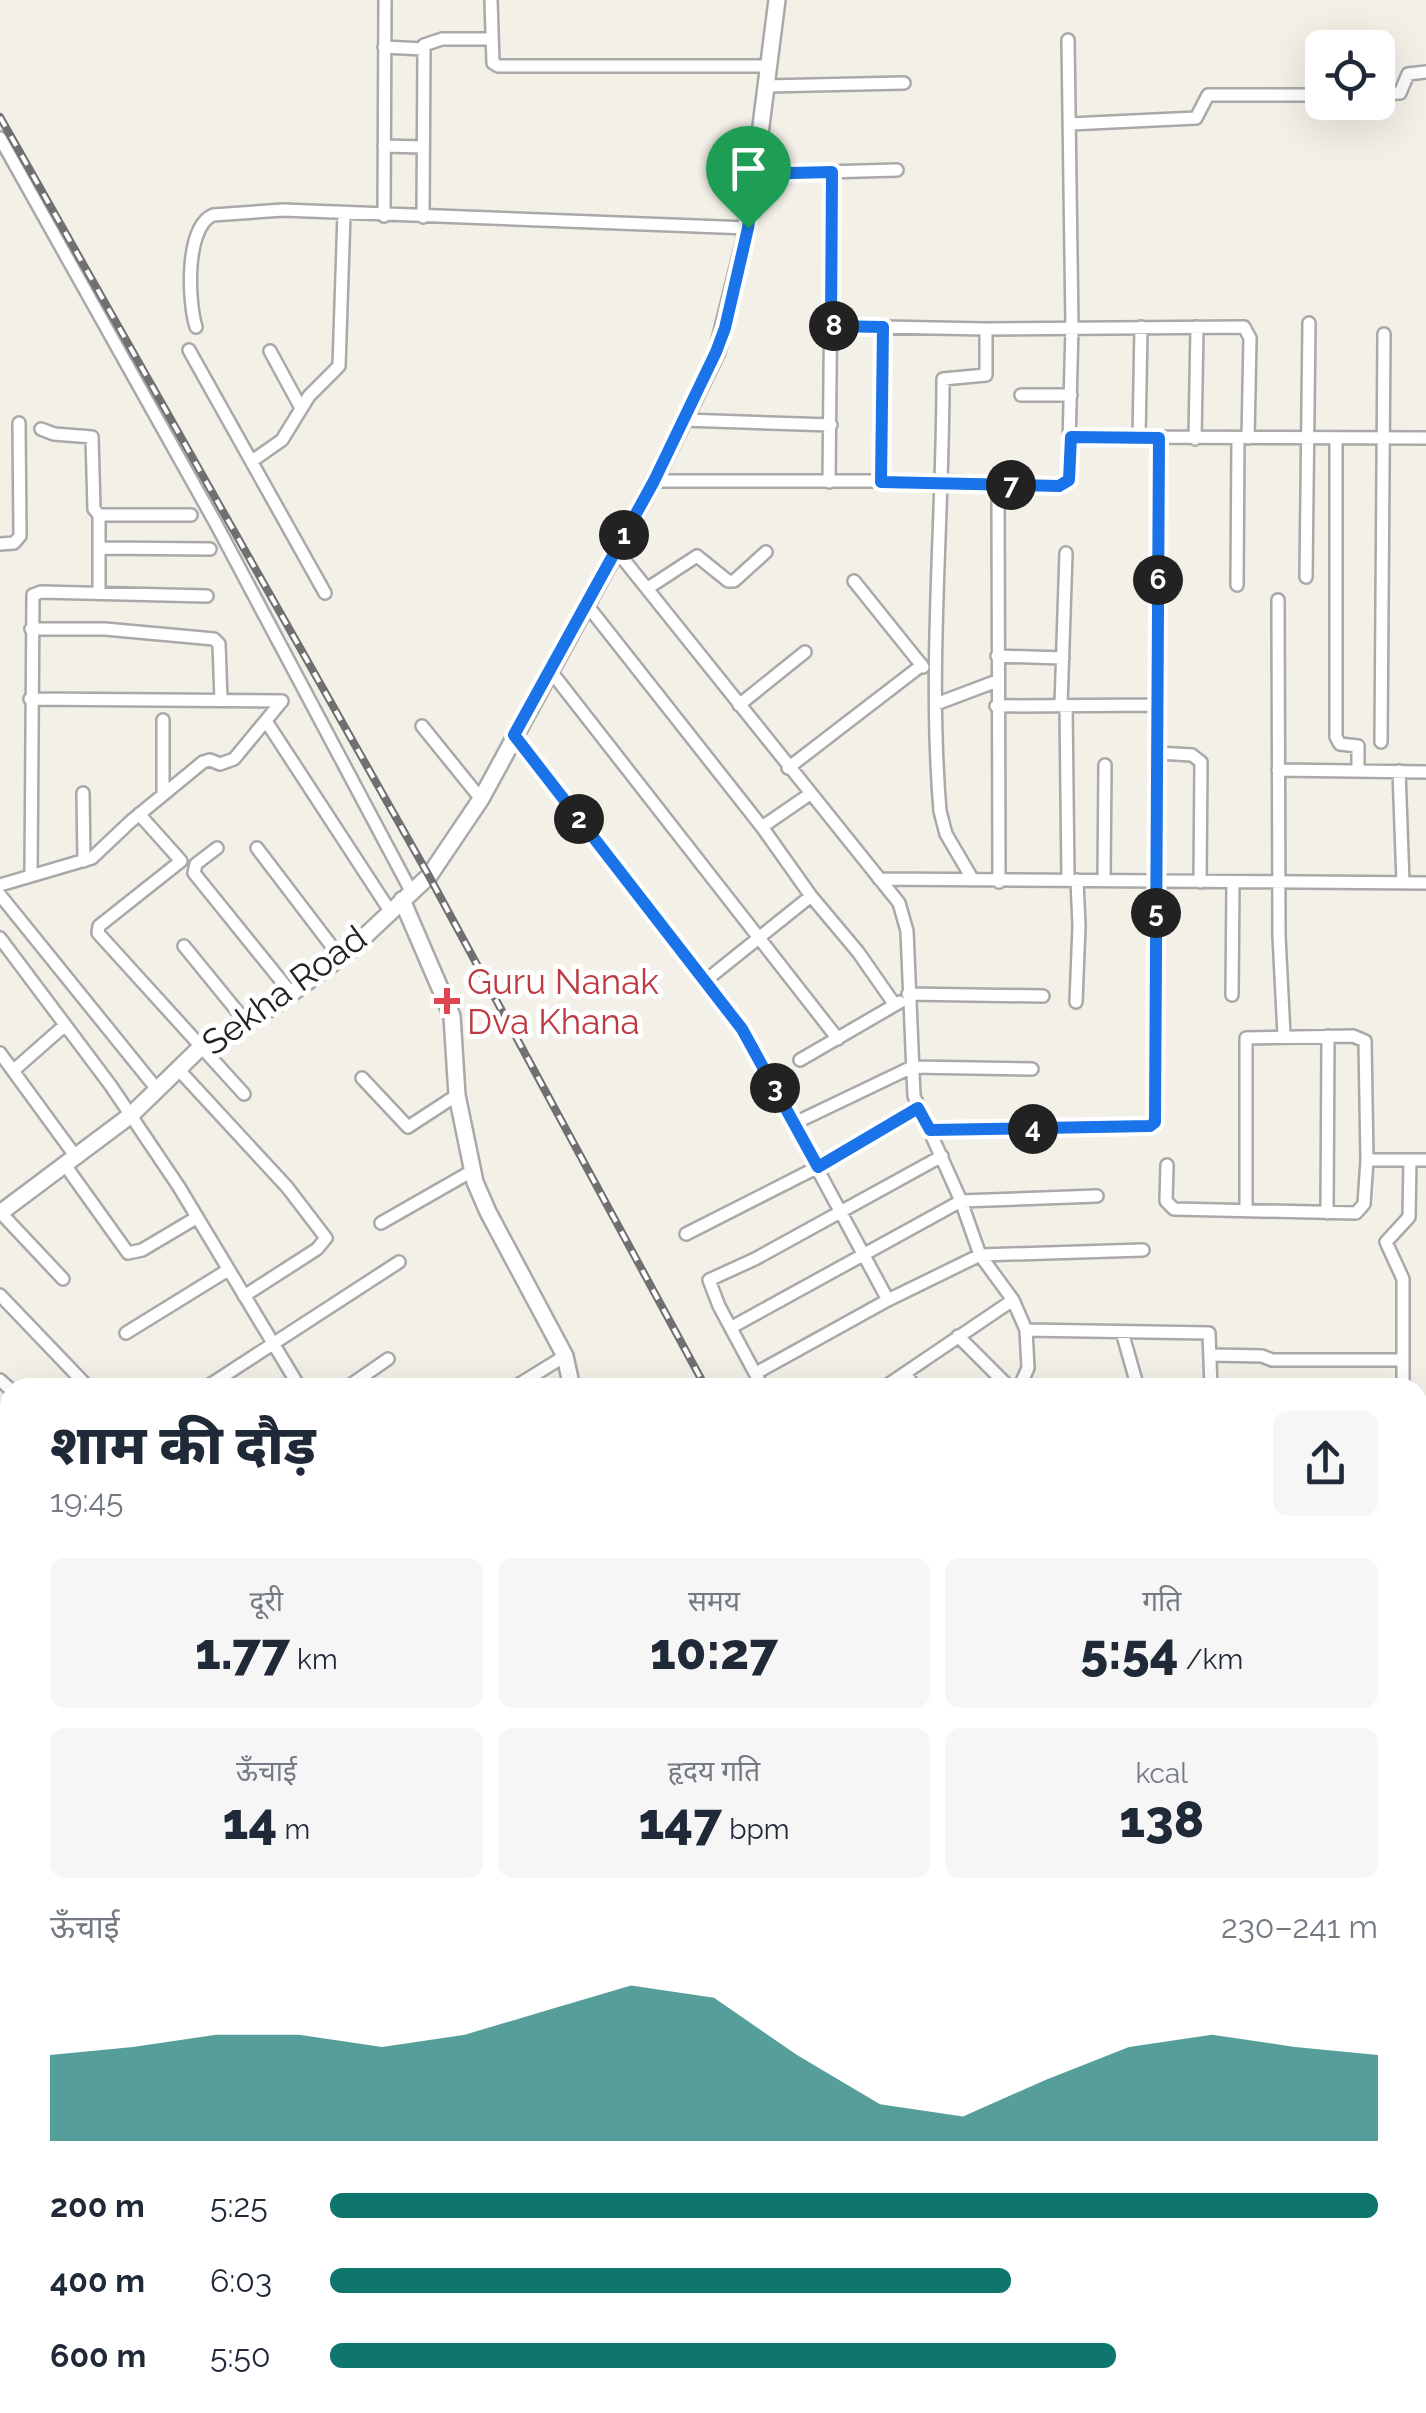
<!DOCTYPE html>
<html lang="hi">
<meta charset="utf-8">
<style>
body{margin:0;font-family:Raleway,"Noto Sans Devanagari",sans-serif;background:#f6f6f7;color:#1f2937;height:100vh;display:flex;flex-direction:column;font-size:38px;white-space:nowrap}
*{box-sizing:border-box;margin:0}
p{font-size:32px;color:#747a83}
.icon{flex:none;width:55px;height:55px;fill:none;stroke:currentColor;stroke-width:2;stroke-linecap:round;stroke-linejoin:round}
.map{position:relative;flex:1;overflow:hidden}
.details{position:absolute;left:0px;top:1378px;width:1428px;height:1038px;display:flex;flex-direction:column;background:#fff;border-radius:30px 30px 0 0;box-shadow:0 10px 40px #0002}
.details>*{flex:none}
.tools{position:absolute;left:1305px;top:30px;display:grid;gap:20px}
.tools a{display:grid;place-items:center;width:90px;height:90px;border-radius:15px;background:#fff;box-shadow:0 10px 40px #0002;font-size:50px}
.pin{position:absolute;display:grid;place-items:center;width:85px;height:85px;color:#fff;margin:-102px -42px;border-radius:50% 50% 50% 0;rotate:-45deg;box-shadow:0 0 10px #0007}
.pin .icon{rotate:45deg}
.km{position:absolute;width:50px;height:50px;margin:-25px;border-radius:50%;background:#222;color:#fff;font-size:28px;line-height:50px;text-align:center}
.round{display:grid;place-items:center;flex:none;width:105px;height:105px;border-radius:15px;background:#f6f6f7}
.head{display:flex;align-items:center;justify-content:space-between;height:170px;padding:0 50px}
h1{font-size:55px;font-weight:800;line-height:75px}
.metrics{display:grid;grid-template-columns:repeat(3,1fr);gap:15px;height:170px;padding:10px 50px}
.metrics div{display:grid;align-content:center;border-radius:15px;background:#f6f6f7;text-align:center}
.metrics b{font-size:50px;font-weight:800}
.metrics small{font-size:28px;font-weight:400}
.metrics p{font-size:28px}
.chart{height:280px;padding:20px 50px}
.chart p{display:flex;justify-content:space-between}
.chart svg{width:100%;height:180px;margin-top:10px;fill:#0f766e;opacity:.7}
ul{padding:0 50px;list-style:none;font-size:32px}
li{display:grid;grid-template-columns:160px 120px 1fr;align-items:center;height:75px}
li i{height:25px;border-radius:12px;background:#0f766e}
.map>svg:first-child{display:block}
.lines{fill:none;stroke-linecap:round;stroke-linejoin:round}
.minor-casing{stroke:#a9a9a9;stroke-width:16}
.tertiary-casing{stroke:#a9a9a9;stroke-width:20}
.minor{stroke:#fff;stroke-width:11}
.tertiary{stroke:#fff;stroke-width:15}
.rail-casing{stroke:#707070;stroke-width:8}
.rail{stroke:#fff;stroke-width:4;stroke-dasharray:11;stroke-linecap:butt}
.route-casing{stroke:#fff;stroke-width:20}
.route{stroke:#1a73e8;stroke-width:12}
.health-dot{fill:#e0444e;stroke:#fff;stroke-width:4}
.labels{text-anchor:middle;dominant-baseline:central;stroke-width:10;stroke-linejoin:round;paint-order:stroke}
.health-label{font-size:35px;fill:#be3a42;stroke:#fff;text-anchor:start}
.street-label{font-size:35px;fill:#222;stroke:#fff}
</style>
<div class="map">
<svg width="1426" height="2413" viewBox="0 0 1426 2413">
<rect width="100%" height="100%" fill="#f3f0e8"/>
<g class="lines">
<g class="minor-casing">
<path id="minor" d="M 491,0 L 493,63 L 498,66 L 768,66
M 384,47 L 423,49
M 766,86 L 904,83
M 1378,94 L 1400,93 L 1408,74 L 1426,72
M 1070,124 L 1196,118 L 1208,95 L 1322,95
M 0,138 L 215,522 L 411,891
M 384,146 L 423,147
M 755,174 L 897,170
M 384,216 L 385,0
M 423,217 L 424,45 L 442,39 L 491,39
M 831,326 L 986,329 L 1244,327 L 1250,338 L 1248,438
M 196,327 C 188,301 185,227 213,215 L 283,210 L 748,228
M 189,350 L 325,593
M 270,351 L 301,408
M 1021,395 L 1071,395
M 684,420 L 831,425
M 41,429 L 54,434 L 92,437 L 94,509 L 99,515
M 1071,437 L 1426,438
M 1139,438 L 1141,327
M 1195,439 L 1197,327
M 1336,439 L 1336,737 L 1340,744 L 1358,746 L 1358,771
M 252,461 L 282,440 L 309,396 L 339,366 L 344,214
M 654,481 L 943,481 L 1055,487 L 1068,482 L 1072,327 L 1068,40
M 829,482 L 832,172
M 881,482 L 883,327
M 998,484 L 999,882
M 0,544 L 14,543 L 20,536 L 19,423
M 99,548 L 210,549
M 616,550 L 899,903 L 907,931 L 914,1096 L 961,1201 L 980,1255 L 1013,1300 L 1026,1330 L 1028,1368 L 1019,1388
M 1306,577 L 1309,323
M 854,581 L 923,667
M 1237,585 L 1238,438
M 648,588 L 697,556 L 728,581 L 734,581 L 766,552
M 99,593 L 99,515 L 191,515
M 1278,600 L 1279,936 L 1284,1035
M 587,605 L 762,827 L 811,896 L 858,952 L 895,1005
M 31,629 L 105,629 L 214,639 L 219,644 L 221,700
M 997,656 L 1063,658
M 549,669 L 838,1039
M 936,704 L 997,681
M 739,705 L 805,652
M 1061,705 L 1066,553
M 1066,705 L 1068,880
M 996,706 L 1158,705
M 266,721 L 390,911
M 422,726 L 481,799
M 515,735 L 742,1029 L 888,1300
M 1381,742 L 1384,334
M 1158,753 L 1192,755 L 1201,762 L 1200,882
M 788,768 L 922,665
M 1278,770 L 1426,772
M 1399,771 L 1403,883
M 83,793 L 84,861
M 163,794 L 163,720
M 139,814 L 181,861 L 99,926 L 98,933 L 244,1094
M 762,827 L 810,794
M 217,848 L 196,864 L 194,873 L 291,993
M 257,848 L 340,957
M 31,875 L 33,595 L 41,592 L 207,596
M 879,879 L 1426,883
M 1104,879 L 1105,765
M 973,880 L 946,834 L 940,811 C 928,667 943,523 943,379 L 986,375 L 986,329
M 0,885 L 92,858 L 130,822 L 203,762 L 210,760 L 220,764 L 234,759 L 282,701 L 30,699
M 0,895 L 156,1088
M 0,938 L 111,1086 L 179,1187 L 300,1388
M 184,946 L 246,1022
M 705,981 L 811,896
M 908,994 L 1043,996
M 1232,995 L 1233,882
M 1076,1002 L 1079,926 L 1077,880
M 0,1053 L 76,1157
M 800,1060 L 900,1002
M 178,1069 L 287,1187 L 326,1238 L 317,1249 L 244,1296
M 14,1070 L 64,1026
M 362,1078 L 408,1127 L 457,1095
M 795,1123 L 912,1067 L 1032,1069
M 929,1130 L 1148,1127 L 1155,1121 L 1159,439
M 1367,1160 L 1426,1160
M 65,1165 L 128,1253 L 142,1250 L 196,1218
M 1167,1165 L 1166,1201 L 1174,1209 L 1356,1213 L 1364,1204 L 1367,1160 L 1365,1041 L 1353,1036 L 1246,1038 L 1246,1210
M 0,1212 L 63,1279
M 1327,1213 L 1328,1036
M 381,1223 L 472,1171
M 686,1234 L 818,1167 L 918,1108
M 0,1295 L 89,1388
M 732,1327 L 961,1201 L 1097,1196
M 1026,1330 L 1209,1333 L 1211,1388
M 1122,1332 L 1138,1388
M 126,1333 L 228,1270
M 958,1336 L 1010,1388
M 1211,1355 L 1262,1356 L 1272,1360 L 1403,1360
M 756,1373 L 888,1300 L 980,1255 L 1143,1250
M 905,1374 L 916,1388
M 0,1380 L 10,1389
M 205,1388 L 399,1262
M 346,1388 L 388,1359
M 513,1388 L 565,1356
M 763,1388 L 719,1306 L 709,1280 L 755,1259 L 942,1156
M 883,1388 L 1013,1300
M 1403,1388 L 1403,1279 L 1386,1242 L 1409,1217 L 1410,1160
M 1418,1421 L 1426,1420
M 0,1481 L 10,1491
M 0,1518 L 10,1511
M 1418,1580 L 1426,1588
M 0,1620 L 10,1614
M 0,1707 L 10,1701
M 0,1770 L 10,1765
M 0,1807 L 10,1827
M 0,1970 L 10,1964
M 1418,2018 L 1426,2029
M 0,2053 L 10,2048
M 9,2129 L 10,2128
M 723,2405 L 730,2413
M 822,2405 L 828,2413
M 1339,2405 L 1343,2413
M 1399,2405 L 1403,2413
M 418,2413 L 424,2405
M 550,2413 L 559,2405
M 653,2413 L 655,2405
M 845,2413 L 854,2405
M 1239,2413 L 1245,2409"/>
</g>
<g class="tertiary-casing">
<path id="tertiary" d="M 402,900 L 452,1016 L 457,1095 L 475,1182 L 488,1212 L 565,1356 L 572,1388
M 0,1213 L 131,1115 L 200,1048 L 274,1006 L 348,952 L 429,876 L 481,799 L 654,481 L 717,352 L 748,228 L 777,0
M 0,2163 L 10,2166
M 10,2212 L 6,2222 L 10,2232
M 1418,2222 L 1426,2219
M 1418,2234 L 1426,2231
M 0,2285 L 10,2279
M 1114,2405 L 1119,2413"/>
</g>
<use href="#minor" class="minor"/>
<use href="#tertiary" class="tertiary"/>
<g class="rail-casing">
<path id="rail" d="M 0,117 L 429,876 L 706,1388
M 1269,2405 L 1273,2413"/>
</g>
<use href="#rail" class="rail"/>
</g>
<g class="lines">
<g class="route-casing">
<path id="route" d="M 832,172 L 831,326 L 883,327 L 881,482 L 1059,486 L 1069,480 L 1071,437 L 1159,438 L 1155,1122 L 1150,1126 L 930,1130 L 918,1108 L 818,1167 L 742,1029 L 514,735 L 654,481 L 716,352 L 725,328 L 748,228 L 755,174 Z"/>
</g>
<use href="#route" class="route"/>
</g>
<path class="health-dot" d="M442 986h10v10h10v10h-10v10h-10v-10h-10v-10h10z"/>
<g class="labels">
<g class="health-label">
<text x="467" y="981">Guru Nanak<tspan x="467" dy="40">Dva Khana</tspan></text>
</g>
<g class="street-label">
<text transform="translate(284 990) rotate(-36)">Sekha Road</text>
</g>
</g>
</svg>
<div class="tools">
<a><svg class="icon" aria-label="locate" viewBox="0 0 24 24"><circle cx="12" cy="12" r="6"/><path d="M12 2v4M12 18v4M2 12h4M18 12h4"/></svg></a>
</div>
<div class="pin" style="left:748px;top:228px;background:#1e9e55"><svg class="icon" aria-label="arrive" viewBox="0 0 24 24"><path d="M6 21V4h12l-3 4 3 4H6"/></svg></div>
<b class="km" style="left:624px;top:535px">1</b>
<b class="km" style="left:579px;top:819px">2</b>
<b class="km" style="left:775px;top:1088px">3</b>
<b class="km" style="left:1033px;top:1129px">4</b>
<b class="km" style="left:1156px;top:913px">5</b>
<b class="km" style="left:1158px;top:580px">6</b>
<b class="km" style="left:1011px;top:485px">7</b>
<b class="km" style="left:834px;top:326px">8</b>
<section class="details">
<div class="head"><div><h1>शाम की दौड़</h1><p>19:45</p></div><a class="round"><svg class="icon" aria-label="share" viewBox="0 0 24 24"><path d="M12 15V3M7 8l5-5 5 5M5 13v7h14v-7"/></svg></a></div>
<div class="metrics">
<div><p>दूरी</p><b>1.77<small> km</small></b></div>
<div><p>समय</p><b>10:27</b></div>
<div><p>गति</p><b>5:54<small> /km</small></b></div>
</div>
<div class="metrics">
<div><p>ऊँचाई</p><b>14<small> m</small></b></div>
<div><p>हृदय गति</p><b>147<small> bpm</small></b></div>
<div><p>kcal</p><b>138</b></div>
</div>
<div class="chart"><p><span>ऊँचाई</span>230–241 m</p>
<svg viewBox="0 0 160 44" preserveAspectRatio="none"><path d="M0 44V23L10 21L20 18L30 18L40 21L50 18L60 12L70 6L80 9L90 23L100 35L110 38L120 29L130 21L140 18L150 21L160 23V44z"/></svg>
</div>
<ul>
<li><b>200 m</b>5:25<i style="width:100%"></i></li>
<li><b>400 m</b>6:03<i style="width:65%"></i></li>
<li><b>600 m</b>5:50<i style="width:75%"></i></li>
</ul>
</section>
</div>
